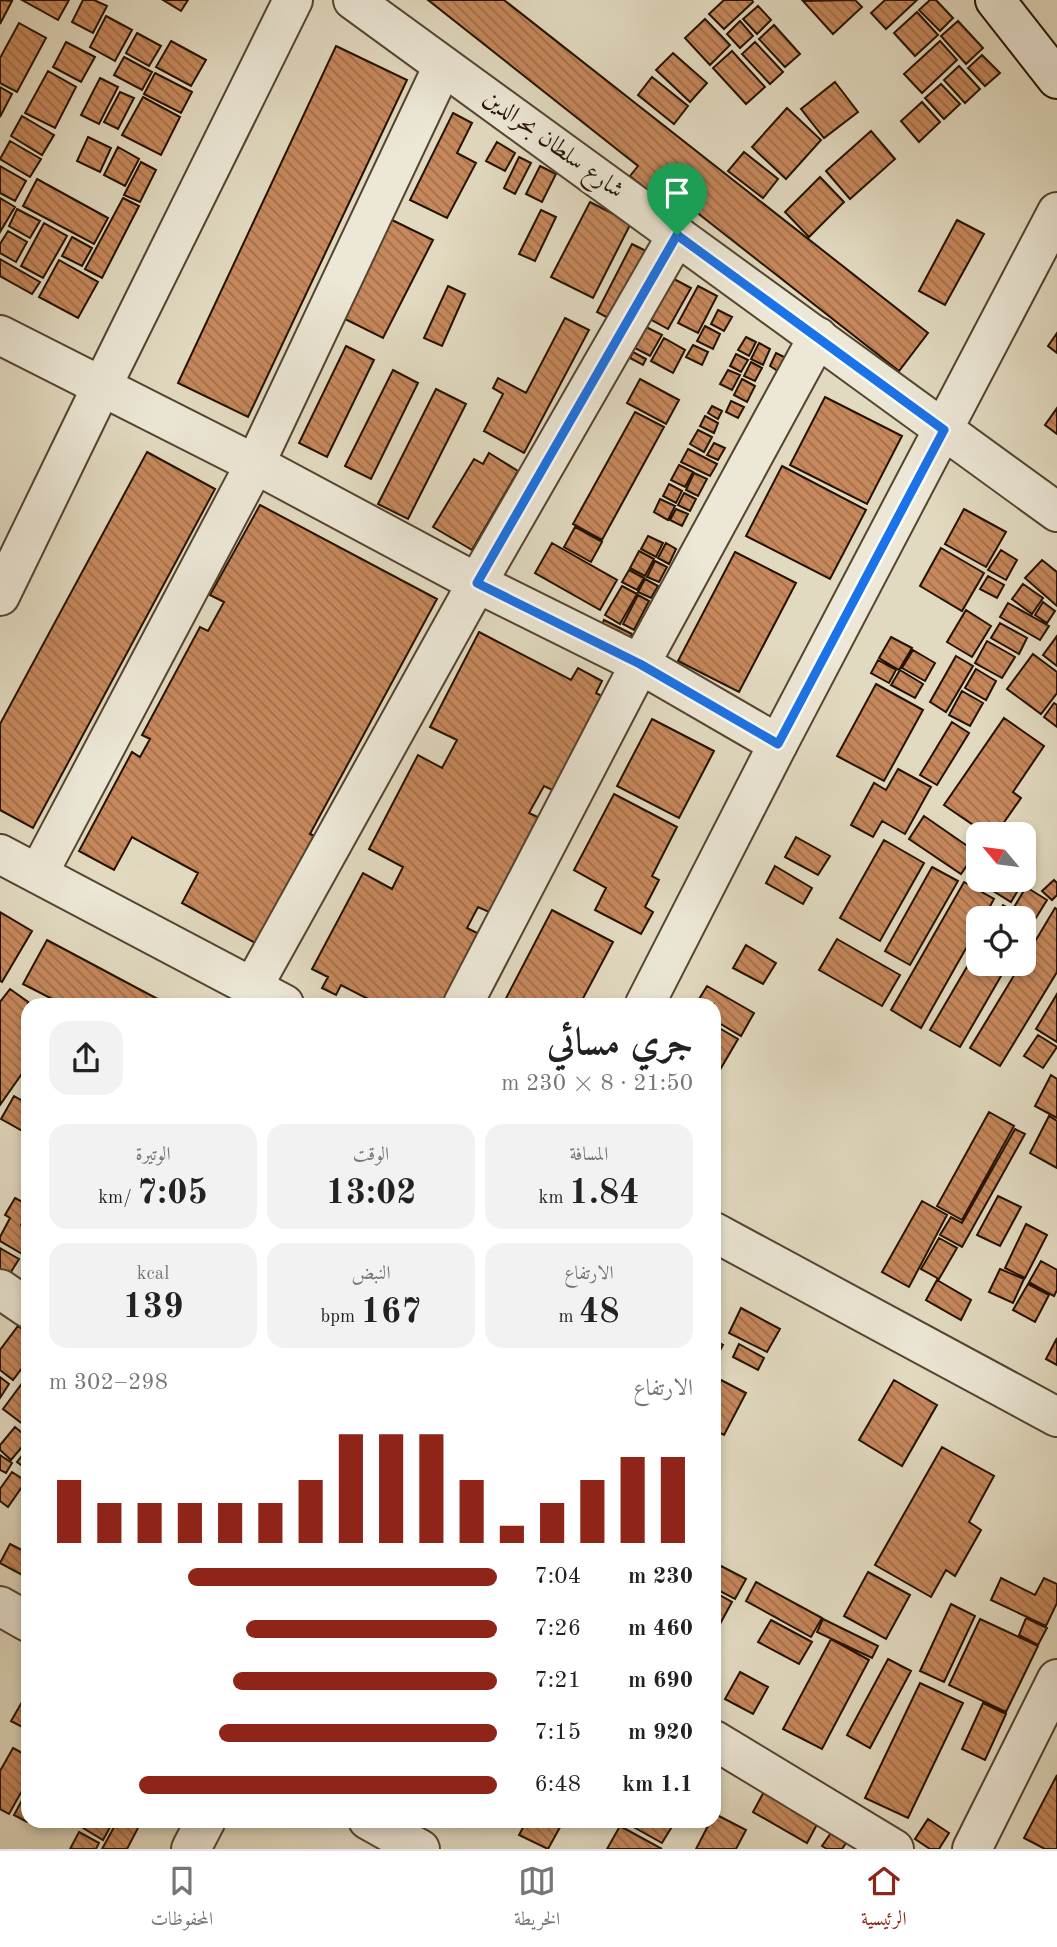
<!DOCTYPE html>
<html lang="ar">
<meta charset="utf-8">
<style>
body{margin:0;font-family:"Old Standard TT",Amiri,serif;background:#f2f2f2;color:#222;direction:rtl;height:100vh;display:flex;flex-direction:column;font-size:26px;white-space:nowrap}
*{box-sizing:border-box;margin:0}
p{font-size:23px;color:#767676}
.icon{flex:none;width:38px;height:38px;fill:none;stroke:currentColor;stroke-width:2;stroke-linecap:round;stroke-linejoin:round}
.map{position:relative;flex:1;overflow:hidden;direction:ltr}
.side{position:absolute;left:21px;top:998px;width:700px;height:830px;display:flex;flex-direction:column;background:#fff;border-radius:21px;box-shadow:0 4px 10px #0003;direction:rtl}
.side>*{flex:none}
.needle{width:46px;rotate:299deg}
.buttons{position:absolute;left:966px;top:822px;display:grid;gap:14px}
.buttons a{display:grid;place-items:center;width:70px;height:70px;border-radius:14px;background:#fff;box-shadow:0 4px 10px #0003;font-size:35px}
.pin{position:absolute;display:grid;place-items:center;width:60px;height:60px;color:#fff;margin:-72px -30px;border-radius:50% 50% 50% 0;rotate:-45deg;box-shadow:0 0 7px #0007}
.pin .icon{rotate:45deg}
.round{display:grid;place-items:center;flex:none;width:74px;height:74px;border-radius:21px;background:#f2f2f2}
.overview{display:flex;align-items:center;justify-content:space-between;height:119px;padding:0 28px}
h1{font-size:38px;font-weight:700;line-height:52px}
.figures{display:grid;grid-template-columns:repeat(3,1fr);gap:10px;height:119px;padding:7px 28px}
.figures div{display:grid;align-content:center;border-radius:18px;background:#f2f2f2;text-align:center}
.figures b{font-size:35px;font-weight:700}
.figures small{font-size:19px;font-weight:400}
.figures p{font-size:19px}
.chart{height:196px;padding:14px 28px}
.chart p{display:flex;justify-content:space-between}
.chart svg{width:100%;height:126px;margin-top:7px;stroke:#8f2418;stroke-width:6}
ul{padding:0 28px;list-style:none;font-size:23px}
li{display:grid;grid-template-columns:112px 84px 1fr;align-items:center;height:52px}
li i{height:18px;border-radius:9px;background:#8f2418}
.menu{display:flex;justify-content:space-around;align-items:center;height:98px;border-top:2px solid #e0e0e0;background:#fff;font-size:19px;color:#767676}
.menu a{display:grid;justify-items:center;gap:4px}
.menu .selected{color:#8f2418}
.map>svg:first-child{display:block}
.building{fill:url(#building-back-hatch);stroke:#251200;stroke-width:2}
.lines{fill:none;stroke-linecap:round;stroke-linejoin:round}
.minor-casing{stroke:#544430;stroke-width:42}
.tertiary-casing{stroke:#544430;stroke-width:42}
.secondary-casing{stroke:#251200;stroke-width:42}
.minor{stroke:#ece7d6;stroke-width:38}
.tertiary{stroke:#ece7d6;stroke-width:38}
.secondary{stroke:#ece7d6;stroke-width:38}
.route-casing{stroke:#fff;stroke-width:14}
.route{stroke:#1a73e8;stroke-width:9}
.labels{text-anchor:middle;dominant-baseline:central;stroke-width:5;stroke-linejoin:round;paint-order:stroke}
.street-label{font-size:24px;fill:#251200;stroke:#ece7d6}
</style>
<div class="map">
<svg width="1057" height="1849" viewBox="0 0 1057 1849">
<defs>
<pattern id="building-back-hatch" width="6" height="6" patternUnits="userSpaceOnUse" patternTransform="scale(1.75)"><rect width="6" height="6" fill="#c6885c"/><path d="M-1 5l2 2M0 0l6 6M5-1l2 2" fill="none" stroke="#a16e4a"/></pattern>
</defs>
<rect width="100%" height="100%" fill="#e2dac0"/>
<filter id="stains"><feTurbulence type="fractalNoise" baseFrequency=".00286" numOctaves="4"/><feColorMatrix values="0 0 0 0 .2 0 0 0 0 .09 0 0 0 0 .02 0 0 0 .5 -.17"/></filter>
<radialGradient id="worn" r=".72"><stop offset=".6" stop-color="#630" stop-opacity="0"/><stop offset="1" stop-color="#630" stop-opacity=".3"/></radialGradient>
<path class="building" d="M 0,0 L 12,1 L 0,24 Z
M 22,0 L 69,0 L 58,20 Z
M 83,0 L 94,0 L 107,6 L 93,33 L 72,22 Z
M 163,0 L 188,0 L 181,11 Z
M 428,0 L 504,0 L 928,333 L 899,371 L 686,204 L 678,214 L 630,176 L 638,166 Z
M 724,0 L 752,0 L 753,2 L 724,29 L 709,14 Z
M 855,0 L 862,7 L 833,34 L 803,1 Z
M 885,0 L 917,0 L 886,29 L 871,13 Z
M 930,0 L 936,0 L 953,18 L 940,31 L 919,10 Z
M 758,6 L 771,20 L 757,34 L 743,19 Z
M 917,12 L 938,35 L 915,56 L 894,33 Z
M 106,16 L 132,30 L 115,61 L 90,47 Z
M 705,19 L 730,45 L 710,65 L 685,38 Z
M 740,21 L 753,36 L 740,48 L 727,34 Z
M 958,21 L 983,48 L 966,64 L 941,36 Z
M 19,23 L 46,38 L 17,92 L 0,83 L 0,58 Z
M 774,25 L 800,54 L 785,67 L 759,39 Z
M 137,33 L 161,46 L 149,66 L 126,53 Z
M 171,41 L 206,60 L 191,86 L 156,67 Z
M 940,41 L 957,60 L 922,93 L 904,74 Z
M 66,42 L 95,57 L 81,82 L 53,67 Z
M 755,42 L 783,72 L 770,84 L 742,54 Z
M 336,46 L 407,80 L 248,417 L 178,383 Z
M 732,51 L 765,87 L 746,104 L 713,68 Z
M 673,53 L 707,83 L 690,102 L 656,70 Z
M 982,55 L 1000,73 L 985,86 L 968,68 Z
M 124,57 L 152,72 L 142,90 L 114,75 Z
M 959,66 L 980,89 L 965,103 L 944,80 Z
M 48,71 L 76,87 L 55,128 L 25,113 Z
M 155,73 L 192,92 L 181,113 L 144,94 Z
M 652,77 L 688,106 L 674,124 L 638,95 Z
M 100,78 L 118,87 L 99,124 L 81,115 Z
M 835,82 L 858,112 L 824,138 L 801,109 Z
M 941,84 L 960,104 L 944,119 L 925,98 Z
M 0,87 L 12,94 L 0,117 Z
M 120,92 L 134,98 L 118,129 L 104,122 Z
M 143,97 L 180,117 L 161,155 L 122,135 Z
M 922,102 L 940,122 L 919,142 L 901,121 Z
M 787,108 L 821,140 L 786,179 L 752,147 Z
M 453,113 L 472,123 L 457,153 L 476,163 L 447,218 L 410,200 Z
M 22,116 L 54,135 L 42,155 L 11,136 Z
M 871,131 L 895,159 L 850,199 L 826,171 Z
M 88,137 L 111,148 L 100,172 L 77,161 Z
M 10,141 L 41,159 L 30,177 L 0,159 Z
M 497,142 L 515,153 L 505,171 L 486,161 Z
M 118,147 L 139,159 L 125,186 L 104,175 Z
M 744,152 L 778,179 L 763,198 L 728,171 Z
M 519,157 L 531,163 L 515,194 L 504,188 Z
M 141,162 L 156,170 L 140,202 L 124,195 Z
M 0,166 L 26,181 L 15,201 L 0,193 Z
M 540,166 L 556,174 L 542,202 L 526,194 Z
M 820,177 L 844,202 L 809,237 L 785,212 Z
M 37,179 L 108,218 L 94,244 L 23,206 Z
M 0,198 L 15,207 L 0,232 Z
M 123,198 L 139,206 L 102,278 L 85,269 Z
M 590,202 L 631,223 L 593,298 L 551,277 Z
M 17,209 L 40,221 L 30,238 L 9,226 Z
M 541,210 L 556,217 L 535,261 L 519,254 Z
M 390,219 L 433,240 L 383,338 L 341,317 Z
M 957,220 L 984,234 L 945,305 L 919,291 Z
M 44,223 L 67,236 L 43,278 L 21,266 Z
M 8,231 L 27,242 L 16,262 L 0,253 L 0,244 Z
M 72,237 L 92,248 L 82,266 L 62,256 Z
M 632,244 L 654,255 L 614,321 L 597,312 Z
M 0,259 L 40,282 L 32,294 L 0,276 Z
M 59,260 L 98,282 L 78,318 L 39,297 Z
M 672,278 L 691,288 L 668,329 L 650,319 Z
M 448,286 L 465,294 L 442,346 L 424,338 Z
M 698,286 L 717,296 L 698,333 L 678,323 Z
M 718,310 L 732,317 L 724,331 L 711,324 Z
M 565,318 L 589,330 L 524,453 L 484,431 L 503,394 L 493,388 L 498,378 L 526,393 Z
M 705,326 L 720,334 L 713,349 L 697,341 Z
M 646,327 L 662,335 L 650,356 L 635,348 Z
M 1057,333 L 1057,353 L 1048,346 Z
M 746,337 L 756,342 L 749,356 L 738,350 Z
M 664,338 L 685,350 L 673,373 L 651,361 Z
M 759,343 L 770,349 L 763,365 L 751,359 Z
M 693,345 L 708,352 L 702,365 L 686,357 Z
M 346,346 L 374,360 L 327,457 L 299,443 Z
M 633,352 L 646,359 L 643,365 L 630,358 Z
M 776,353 L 788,359 L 781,373 L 770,366 Z
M 736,354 L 748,360 L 741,372 L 730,366 Z
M 751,362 L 762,368 L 755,381 L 744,376 Z
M 393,370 L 418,383 L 371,479 L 345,466 Z
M 728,370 L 740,375 L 732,390 L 720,384 Z
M 640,379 L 679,400 L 666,424 L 627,403 Z
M 742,379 L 755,386 L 747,402 L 734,395 Z
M 436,389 L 466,404 L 408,519 L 378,504 Z
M 825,397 L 902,436 L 867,504 L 790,465 Z
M 731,401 L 744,407 L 738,418 L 726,412 Z
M 712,406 L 722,411 L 718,419 L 708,413 Z
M 1057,408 L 1057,434 L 1045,425 Z
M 635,412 L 664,427 L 602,540 L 573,524 Z
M 705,416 L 718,423 L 714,433 L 700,426 Z
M 698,430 L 712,437 L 704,452 L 690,444 Z
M 714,443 L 725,448 L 718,460 L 707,455 Z
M 688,449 L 717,464 L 710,476 L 681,462 Z
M 147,452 L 215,489 L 33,828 L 0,810 L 0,724 Z
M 489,453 L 518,471 L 472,550 L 433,527 L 474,459 L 483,464 Z
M 679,465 L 693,472 L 685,487 L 671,480 Z
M 782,466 L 866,510 L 830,579 L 746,536 Z
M 694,473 L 707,479 L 698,496 L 686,490 Z
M 669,484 L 682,491 L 676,503 L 663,496 Z
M 684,493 L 696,499 L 690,511 L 678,505 Z
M 660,499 L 675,506 L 668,520 L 654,512 Z
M 260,505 L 437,599 L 310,834 L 319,838 L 261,946 L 182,903 L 198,873 L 132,837 L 114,870 L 79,851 L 132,752 L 140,757 L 150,739 L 142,735 L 200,627 L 208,631 L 224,602 L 210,595 Z
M 676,509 L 688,514 L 682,526 L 670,520 Z
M 964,509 L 1006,532 L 986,567 L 945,544 Z
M 575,527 L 602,542 L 591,562 L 564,547 Z
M 648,536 L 663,543 L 656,557 L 641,549 Z
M 552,543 L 617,580 L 600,610 L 535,573 Z
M 666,543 L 676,549 L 669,564 L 658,558 Z
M 941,548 L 984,573 L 962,611 L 920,586 Z
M 1001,550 L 1017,560 L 1006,580 L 988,570 Z
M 639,551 L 654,559 L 645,576 L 630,568 Z
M 735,552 L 796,583 L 739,692 L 678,661 Z
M 1042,560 L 1057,572 L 1057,606 L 1025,578 Z
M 655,561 L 667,567 L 659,582 L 647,577 Z
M 629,570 L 644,578 L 637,590 L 622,582 Z
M 988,576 L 1004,585 L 997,598 L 980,589 Z
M 645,579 L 658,586 L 651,598 L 638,592 Z
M 1023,584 L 1043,598 L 1032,614 L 1012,599 Z
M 622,586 L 637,594 L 620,624 L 605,615 Z
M 638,595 L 649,601 L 634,630 L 623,624 Z
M 1043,602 L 1055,611 L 1047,623 L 1035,615 Z
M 1008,603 L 1049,626 L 1040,640 L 1000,617 Z
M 966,610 L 991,626 L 972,657 L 947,642 Z
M 604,620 L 632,634 L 627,643 L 600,630 Z
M 1000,623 L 1027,638 L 1019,654 L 991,638 Z
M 479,632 L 571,680 L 578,668 L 602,681 L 596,693 L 611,701 L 561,794 L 544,786 L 529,813 L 546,821 L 496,915 L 478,907 L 467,928 L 483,936 L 448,1004 L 373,1004 L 374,1002 L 341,985 L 336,995 L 322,988 L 328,977 L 312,969 L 363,873 L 392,889 L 403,867 L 369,849 L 418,755 L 442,768 L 457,740 L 430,727 Z
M 1057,636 L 1057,666 L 1043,655 Z
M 891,637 L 912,648 L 899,670 L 879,658 Z
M 987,641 L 1015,657 L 1002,678 L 975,663 Z
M 913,650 L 935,663 L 925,681 L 902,668 Z
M 1033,654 L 1057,672 L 1057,693 L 1041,714 L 1007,689 Z
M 956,656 L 973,666 L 946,712 L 930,702 Z
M 878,660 L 896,670 L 889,683 L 871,673 Z
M 976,669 L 996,681 L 986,700 L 965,688 Z
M 900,670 L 923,684 L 915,698 L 891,685 Z
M 876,684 L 923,710 L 884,781 L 837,756 Z
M 962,691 L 983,703 L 970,726 L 949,715 Z
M 1054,703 L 1057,705 L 1057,727 L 1044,717 Z
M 1004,718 L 1044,746 L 1013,792 L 1021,798 L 998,831 L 990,826 L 985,833 L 944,805 Z
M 652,719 L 714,751 L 679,818 L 617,786 Z
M 952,722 L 969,733 L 937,785 L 920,775 Z
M 898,769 L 931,787 L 905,834 L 882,821 L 873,837 L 851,825 L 874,783 L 886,790 Z
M 614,794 L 677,827 L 652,876 L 659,880 L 645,907 L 653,912 L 641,934 L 595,910 L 606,888 L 574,870 Z
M 924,816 L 976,852 L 961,874 L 909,839 Z
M 796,837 L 830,856 L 818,875 L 785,857 Z
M 884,840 L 924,863 L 880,941 L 840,918 Z
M 1024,855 L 1035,862 L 1011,902 L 969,876 L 978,861 L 978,880 L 1024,880 Z
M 775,866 L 812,888 L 803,904 L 766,883 Z
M 932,867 L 958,881 L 910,965 L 885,951 Z
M 1054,880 L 1057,883 L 1057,895 L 1052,900 L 1042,891 Z
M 964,882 L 994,899 L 983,919 L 978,919 L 978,927 L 921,1028 L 891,1010 Z
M 1026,887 L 1047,900 L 1034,921 L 1013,909 Z
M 1003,905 L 1032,922 L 1024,937 L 1024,919 L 995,919 Z
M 1055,908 L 1057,909 L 1057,972 L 1000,1066 L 970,1048 L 1021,964 L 1024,964 L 1024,960 Z
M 552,910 L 613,942 L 580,1004 L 503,1004 Z
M 0,912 L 32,931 L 2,982 L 0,981 Z
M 837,939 L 900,975 L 882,1006 L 819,970 Z
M 47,940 L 167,1004 L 62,1004 L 23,984 Z
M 746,945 L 776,963 L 763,984 L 733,968 Z
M 978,948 L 978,964 L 1008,964 L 960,1047 L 930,1030 Z
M 707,986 L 754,1013 L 741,1036 L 714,1020 L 714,1004 L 696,1004 Z
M 10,989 L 31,1004 L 28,1004 L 28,1065 L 0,1105 L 0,1002 Z
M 1057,994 L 1057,1042 L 1036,1029 Z
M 714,1025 L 738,1039 L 714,1080 Z
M 1038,1035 L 1057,1047 L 1043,1068 L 1024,1056 Z
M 1051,1075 L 1057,1079 L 1057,1118 L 1035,1106 Z
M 14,1096 L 28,1104 L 28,1134 L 1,1119 Z
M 989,1112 L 1014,1126 L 962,1220 L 937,1206 Z
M 1049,1116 L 1057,1121 L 1057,1168 L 1030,1153 Z
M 1015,1129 L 1025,1134 L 962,1247 L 940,1235 L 951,1217 L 962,1223 Z
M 998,1196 L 1021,1207 L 1000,1246 L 977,1235 Z
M 15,1198 L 28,1205 L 28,1213 L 21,1225 L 28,1229 L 28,1251 L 26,1256 L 0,1241 L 0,1237 L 10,1218 L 5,1215 Z
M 922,1201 L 947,1215 L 909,1287 L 882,1272 Z
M 1026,1224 L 1047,1235 L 1025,1278 L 1005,1268 Z
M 939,1238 L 957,1248 L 939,1279 L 921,1269 Z
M 0,1248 L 19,1259 L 6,1280 L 0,1277 Z
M 1041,1261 L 1057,1270 L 1057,1290 L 1054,1296 L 1029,1282 Z
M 1000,1269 L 1024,1279 L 1013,1303 L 989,1292 Z
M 937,1280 L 971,1300 L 961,1320 L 926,1300 Z
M 1028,1284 L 1049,1295 L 1035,1322 L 1013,1310 Z
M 741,1308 L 780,1329 L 767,1352 L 729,1333 Z
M 18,1326 L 28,1334 L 28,1360 L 13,1380 L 0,1370 L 0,1350 Z
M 1057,1338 L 1057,1365 L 1046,1359 Z
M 714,1340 L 723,1345 L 714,1361 Z
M 739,1344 L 764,1358 L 758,1370 L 733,1357 Z
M 0,1377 L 9,1384 L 0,1398 Z
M 26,1378 L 28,1380 L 28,1428 L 3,1409 Z
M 721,1380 L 746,1393 L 724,1435 L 714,1430 L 714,1393 Z
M 894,1380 L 937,1405 L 902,1466 L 859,1440 Z
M 15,1427 L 28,1438 L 28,1440 L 11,1460 L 0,1450 L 0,1445 Z
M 942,1447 L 994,1476 L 969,1522 L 981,1530 L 955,1576 L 946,1570 L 931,1597 L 875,1565 Z
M 28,1448 L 28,1470 L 17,1462 Z
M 0,1455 L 12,1463 L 6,1473 L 0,1470 Z
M 12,1472 L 26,1481 L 8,1507 L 0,1501 L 0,1489 Z
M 10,1544 L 28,1553 L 28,1578 L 0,1563 Z
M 721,1566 L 746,1579 L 735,1599 L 714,1588 L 714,1580 Z
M 868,1572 L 910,1595 L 886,1639 L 844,1616 Z
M 1001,1578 L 1035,1595 L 1044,1578 L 1057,1584 L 1057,1603 L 1046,1626 L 991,1600 Z
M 756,1582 L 822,1618 L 811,1637 L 746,1601 Z
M 714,1592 L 732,1602 L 714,1635 Z
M 951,1604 L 975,1616 L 944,1682 L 920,1671 Z
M 1026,1618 L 1047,1628 L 1038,1645 L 1019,1635 Z
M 823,1619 L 878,1646 L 872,1658 L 817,1632 Z
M 980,1619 L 1038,1646 L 1006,1712 L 949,1685 Z
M 771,1620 L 812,1642 L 799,1664 L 758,1642 Z
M 831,1639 L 869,1660 L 822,1749 L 783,1729 Z
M 888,1659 L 911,1671 L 870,1748 L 847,1735 Z
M 740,1672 L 768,1687 L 753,1714 L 725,1699 Z
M 920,1683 L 963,1703 L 908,1818 L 865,1798 Z
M 22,1702 L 28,1705 L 28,1730 L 11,1721 Z
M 983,1703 L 1006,1714 L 985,1760 L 962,1749 Z
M 13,1748 L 28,1756 L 28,1780 L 9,1814 L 0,1809 L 0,1771 Z
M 1057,1775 L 1057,1849 L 1045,1849 L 1024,1838 Z
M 766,1788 L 820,1819 L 807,1843 L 753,1812 Z
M 28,1789 L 28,1820 L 27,1822 L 14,1815 Z
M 715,1814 L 746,1830 L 736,1849 L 696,1849 L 711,1820 L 714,1820 Z
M 928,1819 L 949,1833 L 939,1849 L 930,1849 L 915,1839 Z
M 88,1820 L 114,1820 L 103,1840 L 83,1828 Z
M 118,1820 L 124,1820 L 138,1828 L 127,1849 L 102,1849 Z
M 527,1820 L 564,1820 L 548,1849 L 519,1835 Z
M 621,1820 L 676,1820 L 662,1843 Z
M 620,1826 L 662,1849 L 607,1849 Z
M 79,1832 L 99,1843 L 96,1849 L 70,1849 Z
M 831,1833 L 846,1843 L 842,1849 L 827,1849 L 822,1846 Z"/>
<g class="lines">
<g class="minor-casing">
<path id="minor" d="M 0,335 L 255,464 L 477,583 L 640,664 L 778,744
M 0,596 L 102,386 L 293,0
M 0,854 L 284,1004
M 38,874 L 255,464 L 443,66
M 252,988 L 477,583 L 677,235
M 463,1004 L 640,664 L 818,337
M 714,1232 L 1057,1417
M 0,1289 L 28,1308
M 714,1740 L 894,1849
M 972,1849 L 1057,1679"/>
</g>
<g class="tertiary-casing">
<path id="tertiary" d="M 353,0 L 1057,512
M 645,1004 L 778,744 L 1057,212
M 0,1606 L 28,1622
M 368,1820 L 420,1849
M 191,1849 L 206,1820"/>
</g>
<g class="secondary-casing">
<path id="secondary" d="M 995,0 L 1057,79"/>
</g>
<use href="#minor" class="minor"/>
<use href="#tertiary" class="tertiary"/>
<use href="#secondary" class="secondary"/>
</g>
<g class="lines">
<g class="route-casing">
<path id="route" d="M 677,235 L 944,430 L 778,744 L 640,664 L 477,583 Z"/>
</g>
<use href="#route" class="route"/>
</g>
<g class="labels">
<g class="street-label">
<text transform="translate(553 145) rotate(36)">شارع سلطان بحرالدين</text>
</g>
</g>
<rect width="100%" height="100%" filter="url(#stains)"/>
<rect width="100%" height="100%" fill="url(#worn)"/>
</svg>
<div class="buttons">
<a><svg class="needle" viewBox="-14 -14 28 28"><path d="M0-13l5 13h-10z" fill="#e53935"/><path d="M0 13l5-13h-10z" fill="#767676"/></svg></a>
<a><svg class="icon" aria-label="locate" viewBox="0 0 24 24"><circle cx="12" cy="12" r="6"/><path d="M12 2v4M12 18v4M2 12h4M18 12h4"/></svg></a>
</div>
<div class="pin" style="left:677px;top:235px;background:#1e9e55"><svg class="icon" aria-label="arrive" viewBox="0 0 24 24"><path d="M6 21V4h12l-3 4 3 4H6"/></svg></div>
<section class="side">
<div class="overview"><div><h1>جري مسائي</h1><p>21:50 · 8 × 230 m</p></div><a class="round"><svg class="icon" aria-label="share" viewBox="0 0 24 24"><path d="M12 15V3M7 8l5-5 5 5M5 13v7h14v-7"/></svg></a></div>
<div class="figures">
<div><p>المسافة</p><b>1.84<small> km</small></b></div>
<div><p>الوقت</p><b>13:02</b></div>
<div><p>الوتيرة</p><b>7:05<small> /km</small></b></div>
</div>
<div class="figures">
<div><p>الارتفاع</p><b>48<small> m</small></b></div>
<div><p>النبض</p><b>167<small> bpm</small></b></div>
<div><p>kcal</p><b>139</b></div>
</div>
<div class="chart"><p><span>الارتفاع</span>298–302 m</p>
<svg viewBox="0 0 160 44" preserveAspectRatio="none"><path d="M5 44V22M15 44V30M25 44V30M35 44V30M45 44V30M55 44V30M65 44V22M75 44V6M85 44V6M95 44V6M105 44V22M115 44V38M125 44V30M135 44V22M145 44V14M155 44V14"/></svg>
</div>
<ul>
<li><b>230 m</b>7:04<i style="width:69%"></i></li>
<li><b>460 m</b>7:26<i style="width:56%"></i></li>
<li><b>690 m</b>7:21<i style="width:59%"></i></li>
<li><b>920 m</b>7:15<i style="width:62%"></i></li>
<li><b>1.1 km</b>6:48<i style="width:80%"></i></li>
</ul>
</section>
</div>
<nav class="menu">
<a class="selected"><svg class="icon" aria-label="home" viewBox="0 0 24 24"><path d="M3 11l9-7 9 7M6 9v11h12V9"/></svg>الرئيسية</a>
<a><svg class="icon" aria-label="map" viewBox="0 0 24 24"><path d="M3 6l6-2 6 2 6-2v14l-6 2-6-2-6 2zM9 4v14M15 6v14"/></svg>الخريطة</a>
<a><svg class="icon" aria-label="saved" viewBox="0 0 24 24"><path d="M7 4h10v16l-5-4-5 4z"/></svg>المحفوظات</a>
</nav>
